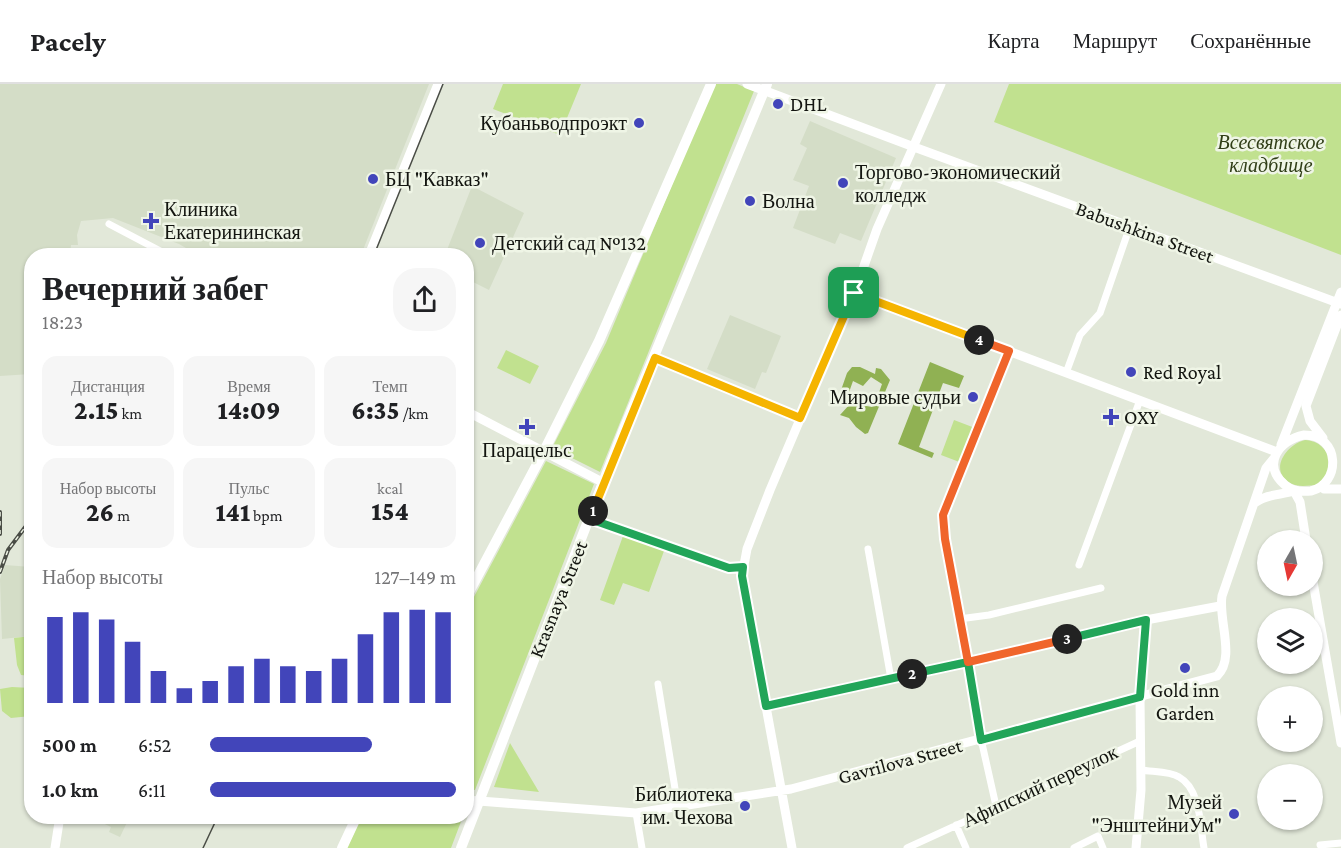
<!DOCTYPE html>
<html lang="ru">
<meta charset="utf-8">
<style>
body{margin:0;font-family:"Crimson Pro",serif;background:#f6f6f6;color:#202124;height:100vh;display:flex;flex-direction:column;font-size:22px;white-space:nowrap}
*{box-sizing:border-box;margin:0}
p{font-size:20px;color:#757577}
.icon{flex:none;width:33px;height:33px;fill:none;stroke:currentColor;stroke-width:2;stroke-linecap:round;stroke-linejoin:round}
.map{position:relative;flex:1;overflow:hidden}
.panel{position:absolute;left:24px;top:164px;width:450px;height:576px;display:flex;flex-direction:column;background:#fff;border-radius:24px;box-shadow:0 2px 4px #0004}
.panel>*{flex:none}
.needle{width:39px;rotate:189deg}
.buttons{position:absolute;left:1257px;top:446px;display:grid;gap:12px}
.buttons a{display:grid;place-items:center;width:66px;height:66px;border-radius:50%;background:#fff;box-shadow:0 2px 4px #0004;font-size:30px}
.pin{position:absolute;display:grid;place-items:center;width:51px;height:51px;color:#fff;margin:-26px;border-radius:12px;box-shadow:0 3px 9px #0006}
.km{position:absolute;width:30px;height:30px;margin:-15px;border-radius:50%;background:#222;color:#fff;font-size:16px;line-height:30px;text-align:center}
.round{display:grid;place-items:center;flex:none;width:63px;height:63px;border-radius:24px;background:#f6f6f6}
.head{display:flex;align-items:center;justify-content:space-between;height:102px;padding:0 18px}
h1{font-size:33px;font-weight:800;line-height:45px}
.stats{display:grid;grid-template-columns:repeat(3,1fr);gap:9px;height:102px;padding:6px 18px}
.stats div{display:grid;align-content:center;border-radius:15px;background:#f6f6f6;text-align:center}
.stats b{font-size:26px;font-weight:800}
.stats small{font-size:16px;font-weight:400}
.stats p{font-size:16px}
.chart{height:168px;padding:12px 18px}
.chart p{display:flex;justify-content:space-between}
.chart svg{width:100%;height:108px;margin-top:6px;stroke:#4245ba;stroke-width:6}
ul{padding:0 18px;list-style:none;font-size:20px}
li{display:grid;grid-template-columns:96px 72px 1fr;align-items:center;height:45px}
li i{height:15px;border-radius:8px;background:#4245ba}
header{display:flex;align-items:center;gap:36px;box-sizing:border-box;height:84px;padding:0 30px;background:#fff;border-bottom:2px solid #e0e0e0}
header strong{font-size:28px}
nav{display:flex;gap:33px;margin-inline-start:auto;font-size:21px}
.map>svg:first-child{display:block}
.built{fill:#d4ddc7}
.green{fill:#c1e18f}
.forest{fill:#90b153}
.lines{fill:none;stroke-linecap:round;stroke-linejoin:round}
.street{stroke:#fff;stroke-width:7}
.secondary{stroke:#fff;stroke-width:9}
.primary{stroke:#fff;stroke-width:10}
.tram{stroke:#4a4d46;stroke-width:1.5}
.rail-casing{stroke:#4a4d46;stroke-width:4}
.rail{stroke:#eff5e6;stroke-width:1.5;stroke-dasharray:4.5;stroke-linecap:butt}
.split-1-casing{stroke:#fff;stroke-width:12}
.split-2-casing{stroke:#fff;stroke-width:12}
.split-3-casing{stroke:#fff;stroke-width:12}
.split-4-casing{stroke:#fff;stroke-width:12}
.split-5-casing{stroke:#fff;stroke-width:12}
.split-1{stroke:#f5b400;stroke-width:8}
.split-2{stroke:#22a559;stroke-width:8}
.split-3{stroke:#22a559;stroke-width:8}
.split-4{stroke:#f0652b;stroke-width:8}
.split-5{stroke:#f5b400;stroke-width:8}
.poi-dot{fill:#4245ba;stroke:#eff5e6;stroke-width:2}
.labels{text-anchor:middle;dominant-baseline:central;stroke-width:5;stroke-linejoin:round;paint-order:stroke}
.poi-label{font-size:20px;fill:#131510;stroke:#eff5e6;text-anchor:start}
.park-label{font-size:20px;font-style:italic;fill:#303e17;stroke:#eff5e6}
.street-label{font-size:20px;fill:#131510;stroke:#eff5e6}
</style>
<header>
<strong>Pacely</strong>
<nav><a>Карта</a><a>Маршрут</a><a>Сохранённые</a></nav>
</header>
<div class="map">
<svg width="1341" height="764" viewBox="0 0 1341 764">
<rect width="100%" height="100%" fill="#e2e8d9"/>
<path class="built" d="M 0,0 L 429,0 L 361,171 L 198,171 L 179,160 L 113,134 L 81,137 L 77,151 L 78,161 L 71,161 L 70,171 L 32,171 L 31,290 L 0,292 Z
M 810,37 L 896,74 L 861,157 L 840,149 L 835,160 L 793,144 L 809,102 L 793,96 L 807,64 L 800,60 Z
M 472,102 L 524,129 L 489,206 L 467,195 L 466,171 L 445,171 Z
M 730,231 L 781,252 L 766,289 L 762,288 L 755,305 L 707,285 Z
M 5,481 L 31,483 L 31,552 L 2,555 L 0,495 Z
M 88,732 L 130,732 L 120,753 L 109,748 L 111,743 Z"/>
<path class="green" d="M 503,0 L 581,0 L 560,51 L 493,25 Z
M 714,0 L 737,0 L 754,7 L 600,388 L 552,364 L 606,259 Z
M 1009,0 L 1341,0 L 1341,171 L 994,38 Z
M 506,266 L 539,282 L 530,300 L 497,284 Z
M 954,336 L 975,344 L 962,379 L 941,371 Z
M 1305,356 C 1321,357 1326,366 1333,380 L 1319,401 C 1309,401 1299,404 1290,399 C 1268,386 1287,360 1305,356 Z
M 546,377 L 594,400 L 475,706 L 467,705 L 467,526 Z
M 623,452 L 664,467 L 649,508 L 623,499 L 614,521 L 600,516 Z
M 31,552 L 32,552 L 31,592 L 21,591 L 17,581 L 14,554 Z
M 12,603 L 31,604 L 31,632 L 11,634 L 2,627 L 0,605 Z
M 510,659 L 539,708 L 494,703 Z
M 362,732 L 462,732 L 462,735 L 451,764 L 347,764 Z"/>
<path class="forest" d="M 930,278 L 964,292 L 959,304 L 943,299 L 919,363 L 934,369 L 932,374 L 898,360 Z
M 852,283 L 860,283 L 875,290 L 876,284 L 881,285 L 890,296 L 868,349 L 865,350 L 856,343 L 849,334 L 840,331 L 850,320 L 849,316 L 854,315 L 855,320 L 872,323 L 875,320 L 882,300 L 871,293 L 863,302 L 853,297 L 848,311 L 844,313 L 840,309 L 847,289 Z"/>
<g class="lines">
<path class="street" d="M 109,140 L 168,171
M 1066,289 L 1080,251 L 1100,229 L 1130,142
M 868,465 L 891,595
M 1079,481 L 1140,316
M 959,535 L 989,531 L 1101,504
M 658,600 L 678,723
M 766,622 L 940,585 L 1146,536
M 1141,686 C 1152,688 1170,687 1179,693 C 1201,705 1200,742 1204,764
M 996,722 L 981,655 L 945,455 L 943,431 L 1009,267
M 636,729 L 642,764
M 956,741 L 966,764
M 1320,761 L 1341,759
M 907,764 L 1140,657
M 1074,764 L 1098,752 L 1103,764"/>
<path class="secondary" d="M 747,0 L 914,63 L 1341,220
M 369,171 L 438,0
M 854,209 L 1277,368
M 655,274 L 800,334
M 466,327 L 604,399
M 1304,351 C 1341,351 1341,400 1311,407 C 1301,408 1292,407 1285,401 C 1261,381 1279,356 1304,351 Z
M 1323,354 L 1310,337 L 1306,322 L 1341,231
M 1281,361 L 1341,208
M 1324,405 L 1341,405
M 1294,407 L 1300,418 L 1306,456
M 1256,418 C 1267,410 1281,411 1294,407
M 590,435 L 729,484 L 743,484
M 1312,492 L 1341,659
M 466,716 L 636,729 L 791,705 L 1217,592 C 1236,574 1218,536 1222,512 L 1266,384 L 1275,373
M 55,764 L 60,732
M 792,764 L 742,492 L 747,465 L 770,406 L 858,199 L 877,145 L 941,0
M 1136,764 L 1141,706 L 1140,613 L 1146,536 L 1220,522"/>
<path class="primary" d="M 466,514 L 544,367 L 599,257 L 711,0
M 342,764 L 357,732
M 461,764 L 623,347 L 767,0"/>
<path class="tram" d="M 374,171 L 443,0
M 203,764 L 218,732"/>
<g class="rail-casing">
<path id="rail" d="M 0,428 L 0,450
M 0,488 L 8,466 L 32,434"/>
</g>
<use href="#rail" class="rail"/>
</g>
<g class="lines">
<g class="split-1-casing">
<path id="split-1" d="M 593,427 L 655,274 L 800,334 L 854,209"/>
</g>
<g class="split-2-casing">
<path id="split-2" d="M 593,427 L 590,435 L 729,484 L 743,483 L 742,492 L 766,622 L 912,590"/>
</g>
<g class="split-3-casing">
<path id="split-3" d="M 912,590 L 968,578 L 981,656 L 1140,613 L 1146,536 L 1067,555"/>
</g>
<g class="split-4-casing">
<path id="split-4" d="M 979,256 L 1009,267 L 943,431 L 945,455 L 968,578 L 1067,555"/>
</g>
<g class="split-5-casing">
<path id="split-5" d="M 854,209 L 979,256"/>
</g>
<use href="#split-1" class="split-1"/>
<use href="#split-2" class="split-2"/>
<use href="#split-3" class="split-3"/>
<use href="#split-4" class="split-4"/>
<use href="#split-5" class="split-5"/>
</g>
<g class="poi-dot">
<circle cx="778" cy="20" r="6"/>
<circle cx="639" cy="39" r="6"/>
<circle cx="373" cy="95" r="6"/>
<circle cx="843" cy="99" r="6"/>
<circle cx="750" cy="117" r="6"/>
<path d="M148 128h6v6h6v6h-6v6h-6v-6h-6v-6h6z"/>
<circle cx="480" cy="159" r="6"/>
<circle cx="1131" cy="288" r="6"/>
<circle cx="973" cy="313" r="6"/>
<path d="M1108 324h6v6h6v6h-6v6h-6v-6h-6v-6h6z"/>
<path d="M524 334h6v6h6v6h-6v6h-6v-6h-6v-6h6z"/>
<circle cx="1185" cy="584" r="6"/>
<circle cx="745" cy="722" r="6"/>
<circle cx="1234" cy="730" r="6"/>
</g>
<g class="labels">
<g class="poi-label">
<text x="790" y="20">DHL</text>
<text x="627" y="39" text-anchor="end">Кубаньводпроэкт</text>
<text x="855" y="88">Торгово-экономический<tspan x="855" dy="23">колледж</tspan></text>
<text x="385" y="95">БЦ "Кавказ"</text>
<text x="762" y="117">Волна</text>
<text x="164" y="125">Клиника<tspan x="164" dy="23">Екатерининская</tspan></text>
<text x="492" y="159">Детский сад №132</text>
<text x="1143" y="288">Red Royal</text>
<text x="961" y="313" text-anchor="end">Мировые судьи</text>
<text x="1124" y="333">OXY</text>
<text x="527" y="366" text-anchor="middle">Парацельс</text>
<text x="1185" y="606" text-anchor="middle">Gold inn<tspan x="1185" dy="23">Garden</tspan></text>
<text x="733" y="710" text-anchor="end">Библиотека<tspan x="733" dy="23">им. Чехова</tspan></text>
<text x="1222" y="718" text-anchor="end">Музей<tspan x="1222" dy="23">"ЭнштейниУм"</tspan></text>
</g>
<g class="park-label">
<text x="1271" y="58">Всесвятское<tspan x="1271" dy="23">кладбище</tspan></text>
</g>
<g class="street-label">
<text transform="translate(1145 148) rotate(20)">Babushkina Street</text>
<text transform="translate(558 515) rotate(-68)">Krasnaya Street</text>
<text transform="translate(900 677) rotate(-15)">Gavrilova Street</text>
<text transform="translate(1040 702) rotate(-25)">Афипский переулок</text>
</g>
</g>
</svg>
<div class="buttons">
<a><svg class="needle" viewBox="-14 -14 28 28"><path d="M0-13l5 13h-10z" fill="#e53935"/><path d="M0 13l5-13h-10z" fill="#757577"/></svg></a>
<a><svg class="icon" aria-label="layers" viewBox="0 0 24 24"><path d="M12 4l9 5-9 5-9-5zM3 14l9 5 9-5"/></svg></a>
<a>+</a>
<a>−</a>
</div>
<div class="pin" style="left:854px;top:209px;background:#1e9e55"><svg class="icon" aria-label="arrive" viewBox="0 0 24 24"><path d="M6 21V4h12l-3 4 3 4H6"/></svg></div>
<b class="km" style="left:593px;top:427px">1</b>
<b class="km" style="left:912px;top:590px">2</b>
<b class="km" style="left:1067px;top:555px">3</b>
<b class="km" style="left:979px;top:256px">4</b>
<section class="panel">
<div class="head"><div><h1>Вечерний забег</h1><p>18:23</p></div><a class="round"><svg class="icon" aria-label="share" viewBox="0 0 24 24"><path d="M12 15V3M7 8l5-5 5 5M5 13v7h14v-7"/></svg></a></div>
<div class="stats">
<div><p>Дистанция</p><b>2.15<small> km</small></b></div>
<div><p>Время</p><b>14:09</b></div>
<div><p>Темп</p><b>6:35<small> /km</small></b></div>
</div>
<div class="stats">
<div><p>Набор высоты</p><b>26<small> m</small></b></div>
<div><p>Пульс</p><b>141<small> bpm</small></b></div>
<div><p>kcal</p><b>154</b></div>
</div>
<div class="chart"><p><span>Набор высоты</span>127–149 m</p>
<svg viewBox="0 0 160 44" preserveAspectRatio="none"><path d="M5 44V9M15 44V7M25 44V10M35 44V19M45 44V31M55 44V38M65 44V35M75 44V29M85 44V26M95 44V29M105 44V31M115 44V26M125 44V16M135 44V7M145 44V6M155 44V7"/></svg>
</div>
<ul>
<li><b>500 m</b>6:52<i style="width:66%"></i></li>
<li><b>1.0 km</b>6:11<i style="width:100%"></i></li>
</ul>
</section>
</div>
